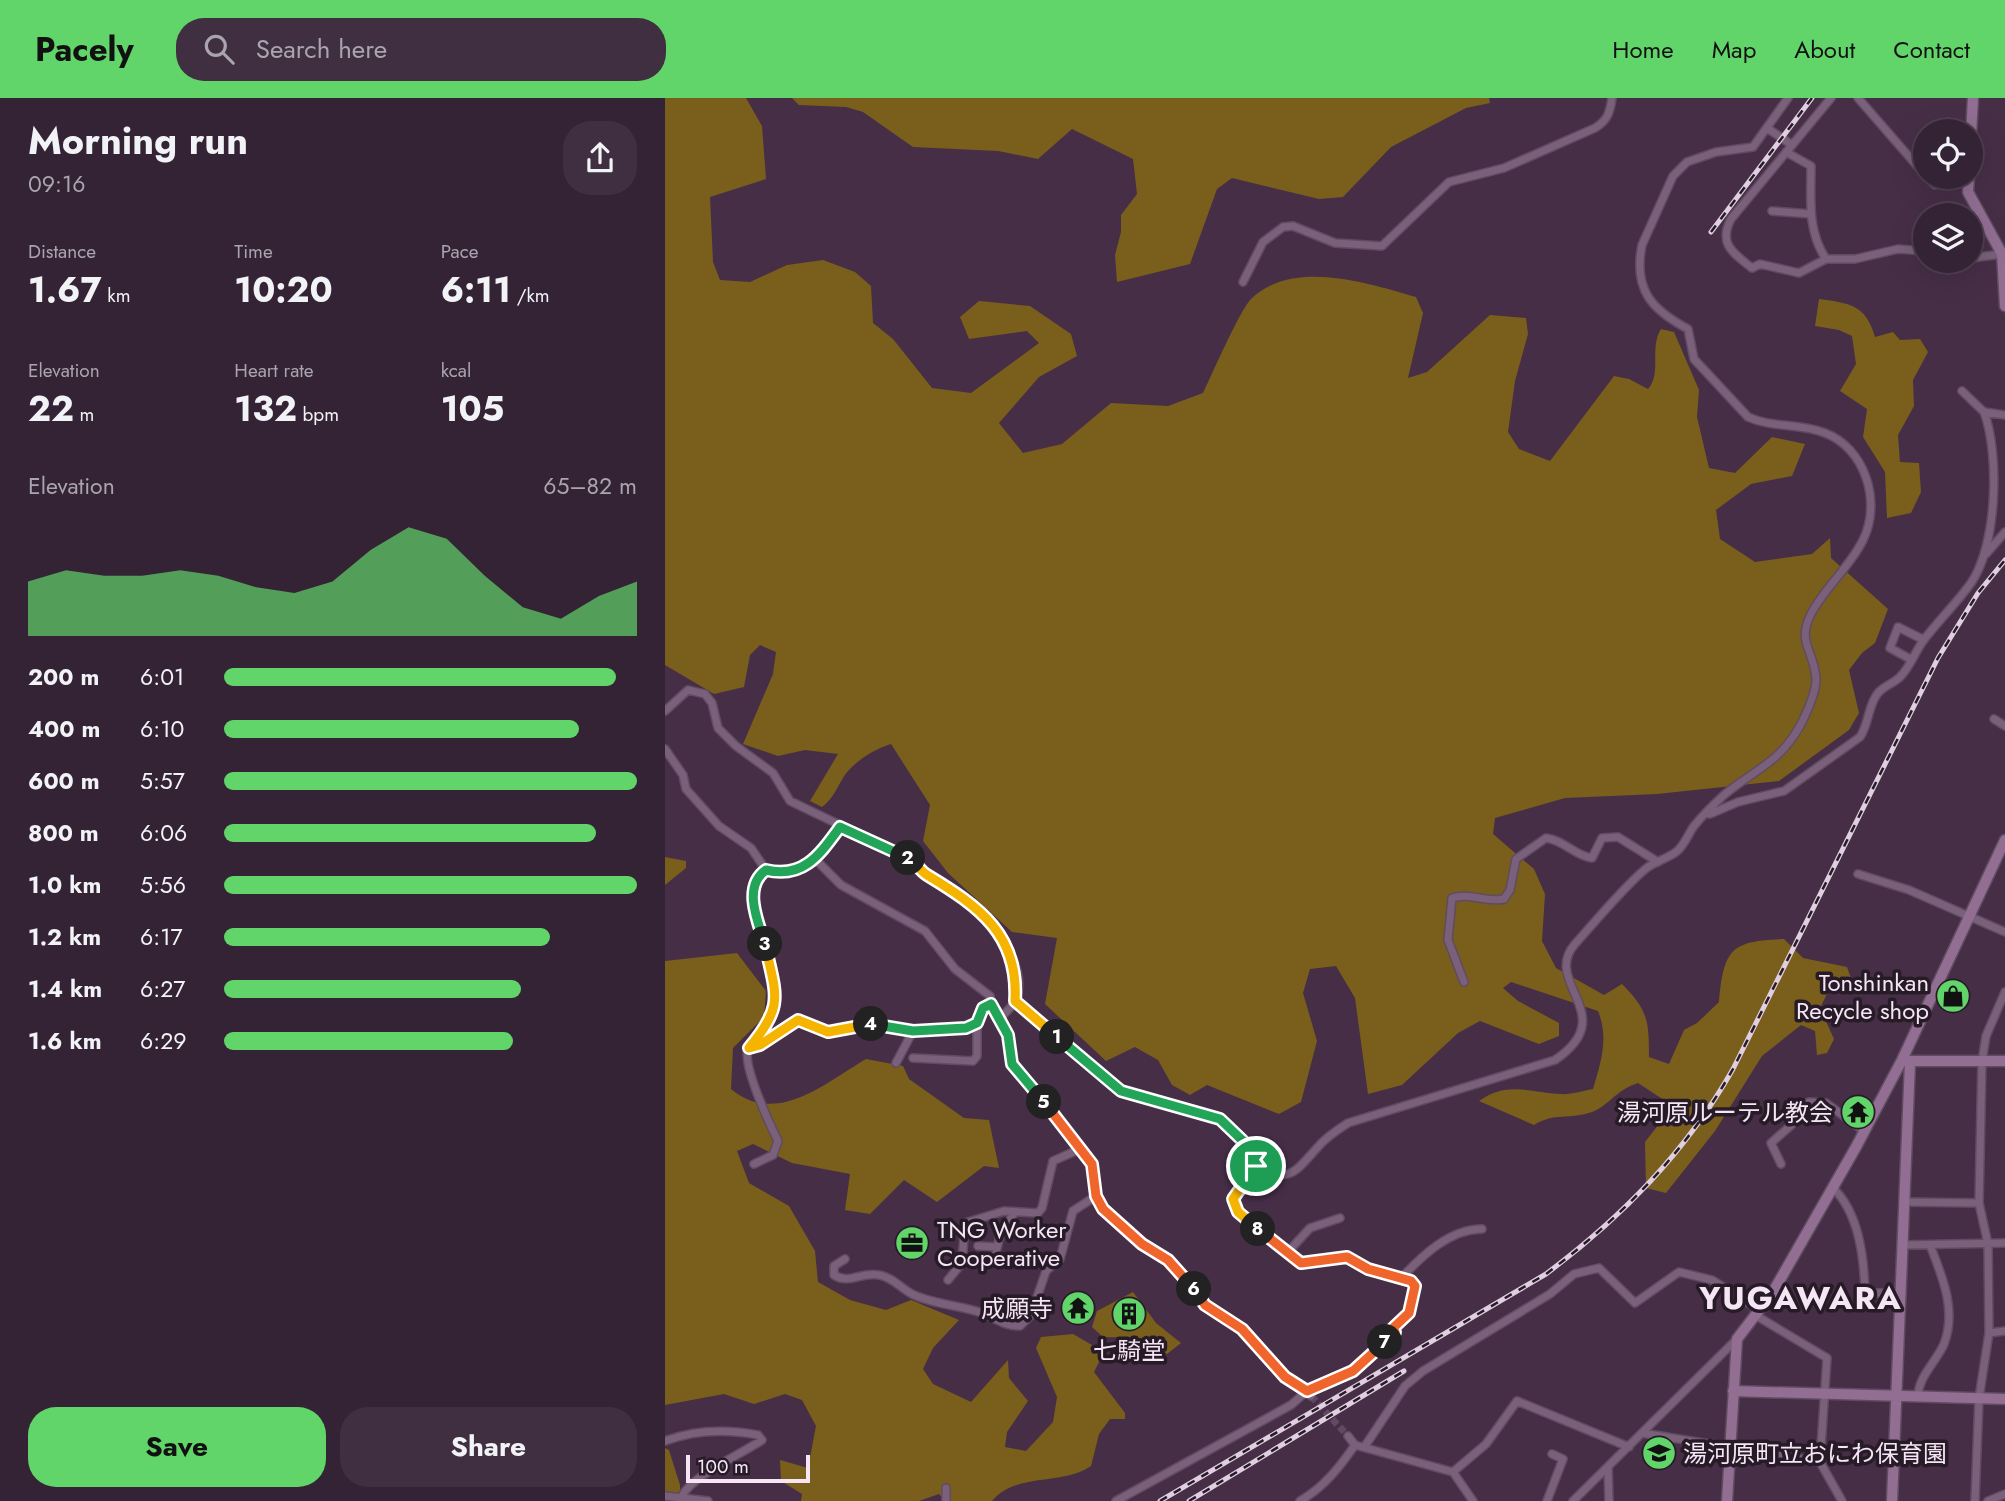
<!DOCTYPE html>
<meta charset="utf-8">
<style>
body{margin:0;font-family:Jost,"Noto Sans JP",sans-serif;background:#3f2f41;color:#f1f3f6;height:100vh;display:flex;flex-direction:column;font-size:26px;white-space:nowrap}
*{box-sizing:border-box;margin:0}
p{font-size:23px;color:#a9a4ad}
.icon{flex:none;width:38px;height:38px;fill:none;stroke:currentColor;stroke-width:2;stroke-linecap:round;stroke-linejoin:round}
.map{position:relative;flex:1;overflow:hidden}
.drawer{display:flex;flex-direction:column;background:#342235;width:665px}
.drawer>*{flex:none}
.buttons{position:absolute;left:1248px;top:21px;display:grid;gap:14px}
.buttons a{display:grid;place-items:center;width:70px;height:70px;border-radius:50%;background:#342235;box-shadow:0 7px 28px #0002,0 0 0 2px #4e3f50;font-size:35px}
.scale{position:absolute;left:21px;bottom:18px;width:124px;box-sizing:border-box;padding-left:7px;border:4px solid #f5e5f5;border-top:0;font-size:19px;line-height:24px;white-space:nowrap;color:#f5e5f5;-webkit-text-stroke:5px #261b26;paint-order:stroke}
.pin{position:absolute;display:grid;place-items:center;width:60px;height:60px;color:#fff;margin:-30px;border:4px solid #fff;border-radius:50%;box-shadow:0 2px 7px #0007}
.km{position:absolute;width:35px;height:35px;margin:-18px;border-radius:50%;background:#222;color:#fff;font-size:19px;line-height:35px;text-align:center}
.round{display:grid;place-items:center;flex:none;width:74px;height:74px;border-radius:28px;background:#3f2f41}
.headline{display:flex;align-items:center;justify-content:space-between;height:119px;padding:0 28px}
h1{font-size:38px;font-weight:700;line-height:52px}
.stats{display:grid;grid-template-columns:repeat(3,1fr);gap:10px;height:119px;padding:7px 28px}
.stats div{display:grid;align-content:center}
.stats b{font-size:35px;font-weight:700}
.stats small{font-size:19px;font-weight:400}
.stats p{font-size:19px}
.chart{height:196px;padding:14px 28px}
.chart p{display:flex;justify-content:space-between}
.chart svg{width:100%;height:126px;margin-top:7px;fill:#61d46a;opacity:.7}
.button{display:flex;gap:14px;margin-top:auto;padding:14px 28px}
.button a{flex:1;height:80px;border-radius:28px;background:#61d46a;color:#111;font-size:28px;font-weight:700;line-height:80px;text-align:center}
.button a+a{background:#3f2f41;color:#f1f3f6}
ul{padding:0 28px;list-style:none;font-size:23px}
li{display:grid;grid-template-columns:112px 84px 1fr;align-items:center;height:52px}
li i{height:18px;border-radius:9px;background:#61d46a}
header{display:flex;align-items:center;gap:42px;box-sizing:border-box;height:98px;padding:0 35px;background:#61d46a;color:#111}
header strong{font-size:33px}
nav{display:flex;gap:38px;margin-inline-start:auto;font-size:24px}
.search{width:490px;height:63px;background:#3f2f41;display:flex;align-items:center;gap:18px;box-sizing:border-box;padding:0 24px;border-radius:28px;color:#a9a4ad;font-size:26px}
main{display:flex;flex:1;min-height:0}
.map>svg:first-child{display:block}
.forest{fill:#7a5e1c}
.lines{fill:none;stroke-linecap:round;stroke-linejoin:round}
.street-tunnel{stroke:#604961;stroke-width:7;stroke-dasharray:7 3.5;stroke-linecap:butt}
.street-casing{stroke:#604c61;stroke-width:10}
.secondary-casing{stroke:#604c61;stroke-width:13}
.street{stroke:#7a607b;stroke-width:7}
.secondary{stroke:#916e92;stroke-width:10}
.rail-casing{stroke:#e0cfe0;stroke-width:5}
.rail{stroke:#261b26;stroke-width:2.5;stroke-dasharray:8;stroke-linecap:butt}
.split-1-casing{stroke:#fff;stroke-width:14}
.split-2-casing{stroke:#fff;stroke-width:14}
.split-3-casing{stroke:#fff;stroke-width:14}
.split-4-casing{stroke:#fff;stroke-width:14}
.split-5-casing{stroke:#fff;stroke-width:14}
.split-6-casing{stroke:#fff;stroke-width:14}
.split-7-casing{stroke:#fff;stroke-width:14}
.split-8-casing{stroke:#fff;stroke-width:14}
.split-9-casing{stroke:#fff;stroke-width:14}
.split-1{stroke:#22a559;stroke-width:9}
.split-2{stroke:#f5b400;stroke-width:9}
.split-3{stroke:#22a559;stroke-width:9}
.split-4{stroke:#f5b400;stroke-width:9}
.split-5{stroke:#22a559;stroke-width:9}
.split-6{stroke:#f0652b;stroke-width:9}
.split-7{stroke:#f0652b;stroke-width:9}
.split-8{stroke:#f0652b;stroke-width:9}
.split-9{stroke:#f5b400;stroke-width:9}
.labels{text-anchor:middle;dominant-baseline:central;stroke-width:7;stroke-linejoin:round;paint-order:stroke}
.poi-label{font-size:24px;fill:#f5e5f5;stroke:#261b26;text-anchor:end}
.district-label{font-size:32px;font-weight:bold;letter-spacing:2px;fill:#f5e5f5;stroke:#261b26}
</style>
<header>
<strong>Pacely</strong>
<div class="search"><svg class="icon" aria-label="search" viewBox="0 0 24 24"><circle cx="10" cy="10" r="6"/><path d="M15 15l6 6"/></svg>Search here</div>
<nav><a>Home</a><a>Map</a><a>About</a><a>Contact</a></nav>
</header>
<main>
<section class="drawer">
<div class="headline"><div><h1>Morning run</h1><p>09:16</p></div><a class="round"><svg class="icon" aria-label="share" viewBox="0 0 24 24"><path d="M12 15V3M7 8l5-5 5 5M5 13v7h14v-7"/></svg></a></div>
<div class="stats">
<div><p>Distance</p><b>1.67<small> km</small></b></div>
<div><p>Time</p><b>10:20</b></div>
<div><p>Pace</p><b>6:11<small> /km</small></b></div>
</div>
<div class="stats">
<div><p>Elevation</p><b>22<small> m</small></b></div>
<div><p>Heart rate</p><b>132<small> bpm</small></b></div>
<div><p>kcal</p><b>105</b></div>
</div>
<div class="chart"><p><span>Elevation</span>65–82 m</p>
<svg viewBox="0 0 160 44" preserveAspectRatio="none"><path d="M0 44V25L10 21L20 23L30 23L40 21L50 23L60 27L70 29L80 25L90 14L100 6L110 10L120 23L130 34L140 38L150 30L160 25V44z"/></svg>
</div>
<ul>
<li><b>200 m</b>6:01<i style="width:95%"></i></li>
<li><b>400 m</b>6:10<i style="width:86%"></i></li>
<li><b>600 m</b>5:57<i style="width:100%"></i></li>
<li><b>800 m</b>6:06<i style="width:90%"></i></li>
<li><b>1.0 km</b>5:56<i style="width:100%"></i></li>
<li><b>1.2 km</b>6:17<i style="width:79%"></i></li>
<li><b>1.4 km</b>6:27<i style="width:72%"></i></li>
<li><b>1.6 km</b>6:29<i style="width:70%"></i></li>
</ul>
<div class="button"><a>Save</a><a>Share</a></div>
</section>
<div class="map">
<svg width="1340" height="1403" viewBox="0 0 1340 1403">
<rect width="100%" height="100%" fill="#462e47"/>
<path class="forest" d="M 0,0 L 81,0 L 97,28 L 101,81 L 45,99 L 48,164 L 55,182 L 85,184 L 122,167 L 158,162 L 190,174 L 206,188 L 208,225 L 228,241 L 267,290 L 306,295 L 374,245 L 362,233 L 304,241 L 295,219 L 314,203 L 365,208 L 406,236 L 412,258 L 374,279 L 334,325 L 358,355 L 397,346 L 446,305 L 503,308 L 538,295 C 547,277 575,211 587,200 C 629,161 702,185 751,199 L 758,215 L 743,280 L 762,274 L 825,217 L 861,220 L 863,236 L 850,283 L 843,334 L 854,351 L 885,363 L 949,278 L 964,281 L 983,291 C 997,275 984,250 996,231 L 1009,234 L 1034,292 L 1032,319 L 1044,370 L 1070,375 L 1107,339 L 1140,346 L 1127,378 L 1086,386 L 1051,412 L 1055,441 L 1090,464 L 1147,456 L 1165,440 L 1166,460 L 1223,511 L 1210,545 L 1197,555 L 1184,572 L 1194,615 L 1184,632 L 1114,683 L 992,696 L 900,700 L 830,720 L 828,736 L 869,771 L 880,796 L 877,843 L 891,870 L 939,897 L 957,886 C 983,912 984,923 984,959 L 1004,966 L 1019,932 L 1032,925 L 1054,904 C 1059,850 1066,843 1119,841 L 1138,860 L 1182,869 L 1188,886 L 1169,882 L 1155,910 L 1169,941 L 1162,955 L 1152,957 L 1150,933 L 1136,927 L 1097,958 L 1050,1033 L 1001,1095 L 981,1090 L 980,1044 L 1008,1008 L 973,985 C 951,992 942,1009 927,1014 C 904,1022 890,1014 869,1027 L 814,1003 C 842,983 863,994 895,996 C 905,997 917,993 928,991 C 936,964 944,940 933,913 L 846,884 L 838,890 L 853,903 L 894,925 L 894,938 L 874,946 L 815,923 L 793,935 L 737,987 L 703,996 L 690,900 L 671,868 L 645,871 L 638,895 L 652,943 L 636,1004 L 614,1016 L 542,987 L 525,997 L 507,987 L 493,962 L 470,949 L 441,963 L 380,906 L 392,840 L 347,834 L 283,775 L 258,743 L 265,707 L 226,646 C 210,651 195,660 183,673 C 173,685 170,700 157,709 L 145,703 L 173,656 L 140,652 L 113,658 L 78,646 L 108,576 L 111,554 L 95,547 L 85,557 L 79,589 L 49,596 L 0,567 Z
M 127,0 L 824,0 L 825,5 L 801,10 L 726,49 L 678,99 L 654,101 L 567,80 L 552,91 L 525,166 L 452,184 L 450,157 L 456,134 L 456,117 L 472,96 L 468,61 L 407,31 L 373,61 L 333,53 L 248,49 L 198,14 L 181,9 L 134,7 Z
M 1154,201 C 1185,205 1201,207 1210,239 L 1228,234 L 1235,242 L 1255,241 L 1263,254 L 1248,282 L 1249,308 L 1233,337 L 1235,364 L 1254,365 L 1256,394 L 1246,415 L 1222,420 L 1220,374 L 1198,339 L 1202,311 L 1175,293 L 1191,266 L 1187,238 L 1174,232 L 1150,228 Z
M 0,759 L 21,763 L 21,770 L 0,787 Z
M 72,855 L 101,893 L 99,919 L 68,950 L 66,991 C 111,1029 160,985 201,961 L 238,968 L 244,981 L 299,1020 L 324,1022 L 334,1070 L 319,1068 L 272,1104 L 239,1082 L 205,1116 L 180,1112 L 185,1076 L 127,1065 L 88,1046 L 72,1053 L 84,1085 L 124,1108 L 150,1153 L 153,1184 L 185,1202 L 221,1212 L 246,1202 L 294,1222 L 268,1250 L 258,1271 L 268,1286 L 306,1304 L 343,1262 L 344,1280 L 363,1303 L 342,1334 L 340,1349 L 361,1353 L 388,1324 L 392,1299 L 371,1250 L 376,1239 L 408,1236 L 439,1254 L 429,1274 L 460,1315 L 460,1321 L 445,1321 L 434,1336 L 426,1368 C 397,1388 351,1374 327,1403 L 280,1403 L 274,1396 L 254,1403 L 136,1403 L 137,1396 L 116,1383 L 115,1362 L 143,1370 L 151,1328 L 137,1302 L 120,1296 L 89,1306 L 59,1296 L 0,1307 L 0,863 Z
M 468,1194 L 491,1225 L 516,1245 L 502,1256 L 468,1240 L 438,1239 L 427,1229 L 432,1213 Z
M 0,1350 L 4,1352 L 15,1387 L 15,1403 L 0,1403 Z"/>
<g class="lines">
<path class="street-tunnel" d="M 646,1298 L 683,1338"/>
<g class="street-casing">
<path id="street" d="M 1166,0 L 1066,121 C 1053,146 1068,155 1087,170 L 1095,166 L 1134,175 L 1161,161 L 1190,161 L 1233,151 L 1260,153
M 1193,0 L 1260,77
M 1102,30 L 1127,47
M 1121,54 L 1146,68 C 1146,100 1142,133 1161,161
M 1262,79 L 1270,87
M 1107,113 L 1146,116
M 1306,160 L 1337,156
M 578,184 L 598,144 L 618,129 L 628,128 L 670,145 L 717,148 L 784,84 L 839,70 L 930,30 C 943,22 945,14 947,0
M 1297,293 L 1319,314 L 1340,317
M 1321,456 L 1340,434
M 1247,562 L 1225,550 L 1233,529 L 1259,542
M 0,613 L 23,592 L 40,596 L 47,605 L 53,630 L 71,648 L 108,675 L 125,703 L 250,763 C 258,778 271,780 284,789 C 313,808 370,866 349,905 C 345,911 339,916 334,921
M 1329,621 L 1340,628
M 0,651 L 18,677 L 21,691 L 54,728 L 86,750 L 101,772 C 120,777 134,770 151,762 L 176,787 L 260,833 L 290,871 L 325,898 L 326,906 L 343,937 L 347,966 L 427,1066 L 431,1098 L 438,1111 L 477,1146 L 503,1162 L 540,1207 L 577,1231 L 620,1279 L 646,1298
M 1045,716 L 1073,704 L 1119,693 L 1195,639 C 1204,626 1203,607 1213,595 C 1219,588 1229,585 1235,579 C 1245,569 1250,554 1258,543 C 1273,523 1291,506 1306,485 C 1332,447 1335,357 1319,314
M 151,762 L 175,729
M 1193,776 L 1244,792 L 1340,834
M 799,884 L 783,842 L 787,800 C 804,794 821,805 839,801 L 845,792 L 851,761 L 881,740 C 899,742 910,758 927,760 L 937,740 L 953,739 L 993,764
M 350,903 L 456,993 L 555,1021 L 579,1044 L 590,1060 L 591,1068 C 625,1086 630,1074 652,1050 C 660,1040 672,1032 683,1025 L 890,962 C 957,917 876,885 910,846 C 928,826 964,783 983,769 C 992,763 1003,760 1011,754 C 1020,747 1023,736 1029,728 C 1038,717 1049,706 1059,697 C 1090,671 1115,665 1136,626 C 1142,614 1151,595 1151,581 C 1150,554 1131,545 1146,516 C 1160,489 1185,469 1198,442 C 1217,404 1200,350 1160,335 C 1135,325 1107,330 1083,319 L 1029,261 L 1023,231 C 987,212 968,192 977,147 L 1008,78 L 1022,64 L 1051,54 L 1088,49 L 1123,0
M 84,950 L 95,947 L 133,922 L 163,934 L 205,926 L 248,933 L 301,930 L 312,925 L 318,910 L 326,906
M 248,960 L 308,963 L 312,958 L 312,925
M 231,965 L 248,933
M 89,1066 L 108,1057 L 113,1043 C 105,1027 77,967 83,951 C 92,932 109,923 111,899 C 113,879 93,822 88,799 L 91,786 L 101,772
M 1116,1066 L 1106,1045 L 1132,1022 L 1144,1004 L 1161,1005 L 1199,1033
M 1167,1089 C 1194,1114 1199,1159 1200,1195 L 1234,1195
M 1238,1104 L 1314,1105
M 1237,1147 L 1340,1145
M 313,1148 L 332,1149
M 622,1155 L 645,1130 L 675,1120
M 180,1161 L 169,1168 L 169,1177 C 184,1187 197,1173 214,1177 C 227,1179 236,1190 247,1196 C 269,1207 297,1207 320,1216 C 333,1222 340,1228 355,1228 L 366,1217 L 381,1173 L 395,1161 L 408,1113 L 431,1098
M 329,1164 L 335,1137 L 350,1114
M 737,1179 C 758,1157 785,1131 817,1131
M 283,1182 L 297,1165 L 300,1125 L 339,1113 L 373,1115 L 377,1110 L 388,1063 L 415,1051
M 1090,1217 L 1162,1260 L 1155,1364 L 1177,1403
M 1324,1235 L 1340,1233
M 1253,1299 C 1253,1279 1271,1264 1279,1246 C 1292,1212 1277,1178 1265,1147
M 977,1335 L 1155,1364
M 683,1338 L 690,1347
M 0,1343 C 30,1332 62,1331 93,1337 L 97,1342 C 75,1357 28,1377 17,1398
M 690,1347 L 788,1374 L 821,1346 L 852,1303 L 964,1349
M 700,1348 L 740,1288 L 758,1273 L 885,1196 L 909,1176 L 934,1170 L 970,1205 L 1014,1174 L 1047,1182 L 1094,1212
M 943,1370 L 944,1403
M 788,1374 L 808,1403
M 281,1390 L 281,1403
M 0,1398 L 43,1403
M 451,1403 L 626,1307 L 642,1293 L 674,1280 L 701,1264 L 730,1234 L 727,1231 C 742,1217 750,1209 750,1188 L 746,1183 L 703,1171 L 683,1159 L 636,1165 L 573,1114 C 563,1095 579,1082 591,1068
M 635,1403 C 659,1389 674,1370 690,1347
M 882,1403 L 898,1361 L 887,1356
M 908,1403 L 1072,1241
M 1310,1403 L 1314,1300 L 1324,1235 L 1323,1146 L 1314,1105 L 1317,963 L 1321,938 L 1340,894
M 1323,1403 L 1340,1396"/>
</g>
<g class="secondary-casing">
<path id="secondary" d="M 1306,37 L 1308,0
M 1304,79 L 1303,94 L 1337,156 L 1340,208
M 1240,963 L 1340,963
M 1068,1293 L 1340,1301
M 1062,1403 L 1072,1241 L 1108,1194 L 1191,1049 L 1237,962 L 1340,742
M 1227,1403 L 1245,964"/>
</g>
<use href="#street" class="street"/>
<use href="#secondary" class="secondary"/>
<g class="rail-casing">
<path id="rail" d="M 1046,134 L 1147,0
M 495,1403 L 881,1176 C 957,1119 1021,1054 1068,971 L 1273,560 L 1313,495 L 1340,462
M 524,1403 L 739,1273"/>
</g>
<use href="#rail" class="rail"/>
</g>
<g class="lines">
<g class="split-1-casing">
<path id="split-1" d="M 392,939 L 456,993 L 555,1021 L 579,1044 L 590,1060 L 591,1068"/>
</g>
<g class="split-2-casing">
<path id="split-2" d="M 243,760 C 251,764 254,772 262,777 C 315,809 354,837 350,903 L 392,939"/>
</g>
<g class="split-3-casing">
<path id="split-3" d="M 100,846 C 93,824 77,789 101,772 C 139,781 155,756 175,729 L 243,760"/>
</g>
<g class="split-4-casing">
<path id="split-4" d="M 100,846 C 111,898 120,907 84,950 L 95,947 L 133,922 L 163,934 L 206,926"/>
</g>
<g class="split-5-casing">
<path id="split-5" d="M 206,926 L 248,933 L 301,930 L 312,925 L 318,910 L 326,906 L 343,937 L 347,966 L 379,1004"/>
</g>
<g class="split-6-casing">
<path id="split-6" d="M 379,1004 L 427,1066 L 431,1098 L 438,1111 L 477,1146 L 503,1162 L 529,1191"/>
</g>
<g class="split-7-casing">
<path id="split-7" d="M 529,1191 L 540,1207 L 577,1231 L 620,1279 L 642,1293 L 688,1273 L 720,1244"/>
</g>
<g class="split-8-casing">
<path id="split-8" d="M 593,1131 L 636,1165 L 682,1159 L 703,1171 L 746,1183 L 750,1188 L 744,1215 L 727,1231 L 730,1234 L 720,1244"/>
</g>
<g class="split-9-casing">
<path id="split-9" d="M 591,1068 L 568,1101 L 573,1114 L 593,1131"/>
</g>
<use href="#split-1" class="split-1"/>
<use href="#split-2" class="split-2"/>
<use href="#split-3" class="split-3"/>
<use href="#split-4" class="split-4"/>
<use href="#split-5" class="split-5"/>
<use href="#split-6" class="split-6"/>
<use href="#split-7" class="split-7"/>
<use href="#split-8" class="split-8"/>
<use href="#split-9" class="split-9"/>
</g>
<defs>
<g id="shop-disc" transform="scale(1.75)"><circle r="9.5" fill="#61d46a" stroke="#261b26"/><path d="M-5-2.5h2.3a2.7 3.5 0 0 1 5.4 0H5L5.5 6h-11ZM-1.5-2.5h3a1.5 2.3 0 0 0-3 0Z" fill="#111"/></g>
<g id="temple-disc" transform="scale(1.75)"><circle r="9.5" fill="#61d46a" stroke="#261b26"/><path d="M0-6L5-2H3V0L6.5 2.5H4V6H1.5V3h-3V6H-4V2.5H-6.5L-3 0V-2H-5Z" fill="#111"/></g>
<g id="office-disc" transform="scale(1.75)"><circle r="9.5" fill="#61d46a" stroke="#261b26"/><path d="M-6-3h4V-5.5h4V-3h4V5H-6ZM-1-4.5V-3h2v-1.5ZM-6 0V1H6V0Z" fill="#111"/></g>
<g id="building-disc" transform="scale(1.75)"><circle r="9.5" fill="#61d46a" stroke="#261b26"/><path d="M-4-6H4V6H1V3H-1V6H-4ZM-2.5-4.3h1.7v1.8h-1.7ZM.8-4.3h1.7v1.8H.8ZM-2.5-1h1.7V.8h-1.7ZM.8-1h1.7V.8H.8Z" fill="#111"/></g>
<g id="school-disc" transform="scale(1.75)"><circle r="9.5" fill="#61d46a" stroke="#261b26"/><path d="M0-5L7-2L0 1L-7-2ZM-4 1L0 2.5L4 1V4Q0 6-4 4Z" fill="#111"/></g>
</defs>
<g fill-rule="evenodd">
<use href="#shop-disc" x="1288" y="898"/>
<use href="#temple-disc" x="1193" y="1014"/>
<use href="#office-disc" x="247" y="1145"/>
<use href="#temple-disc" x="413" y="1210"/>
<use href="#building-disc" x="464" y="1216"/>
<use href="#school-disc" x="994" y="1355"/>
</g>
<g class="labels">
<g class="poi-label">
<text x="1264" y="884">Tonshinkan<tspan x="1264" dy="28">Recycle shop</tspan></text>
<text x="1168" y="1014">湯河原ルーテル教会</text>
<text x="272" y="1131" text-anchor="start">TNG Worker<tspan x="272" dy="28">Cooperative</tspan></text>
<text x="388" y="1210">成願寺</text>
<text x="464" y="1252" text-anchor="middle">七騎堂</text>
<text x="1018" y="1355" text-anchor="start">湯河原町立おにわ保育園</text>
</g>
<g class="district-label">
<text x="1136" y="1200">YUGAWARA</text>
</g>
</g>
</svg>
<div class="buttons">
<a><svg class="icon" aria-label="locate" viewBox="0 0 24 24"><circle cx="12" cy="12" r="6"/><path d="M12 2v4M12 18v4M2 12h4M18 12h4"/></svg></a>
<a><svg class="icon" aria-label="layers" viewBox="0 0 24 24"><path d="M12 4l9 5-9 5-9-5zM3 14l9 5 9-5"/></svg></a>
</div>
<div class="scale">100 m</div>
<div class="pin" style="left:591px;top:1068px;background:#1e9e55"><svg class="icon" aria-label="arrive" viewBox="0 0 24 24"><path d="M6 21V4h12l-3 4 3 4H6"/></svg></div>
<b class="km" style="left:392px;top:939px">1</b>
<b class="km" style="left:243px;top:760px">2</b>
<b class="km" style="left:100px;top:846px">3</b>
<b class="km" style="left:206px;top:926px">4</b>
<b class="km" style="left:379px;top:1004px">5</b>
<b class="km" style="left:529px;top:1191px">6</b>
<b class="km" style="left:720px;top:1244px">7</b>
<b class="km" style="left:593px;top:1131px">8</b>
</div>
</main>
